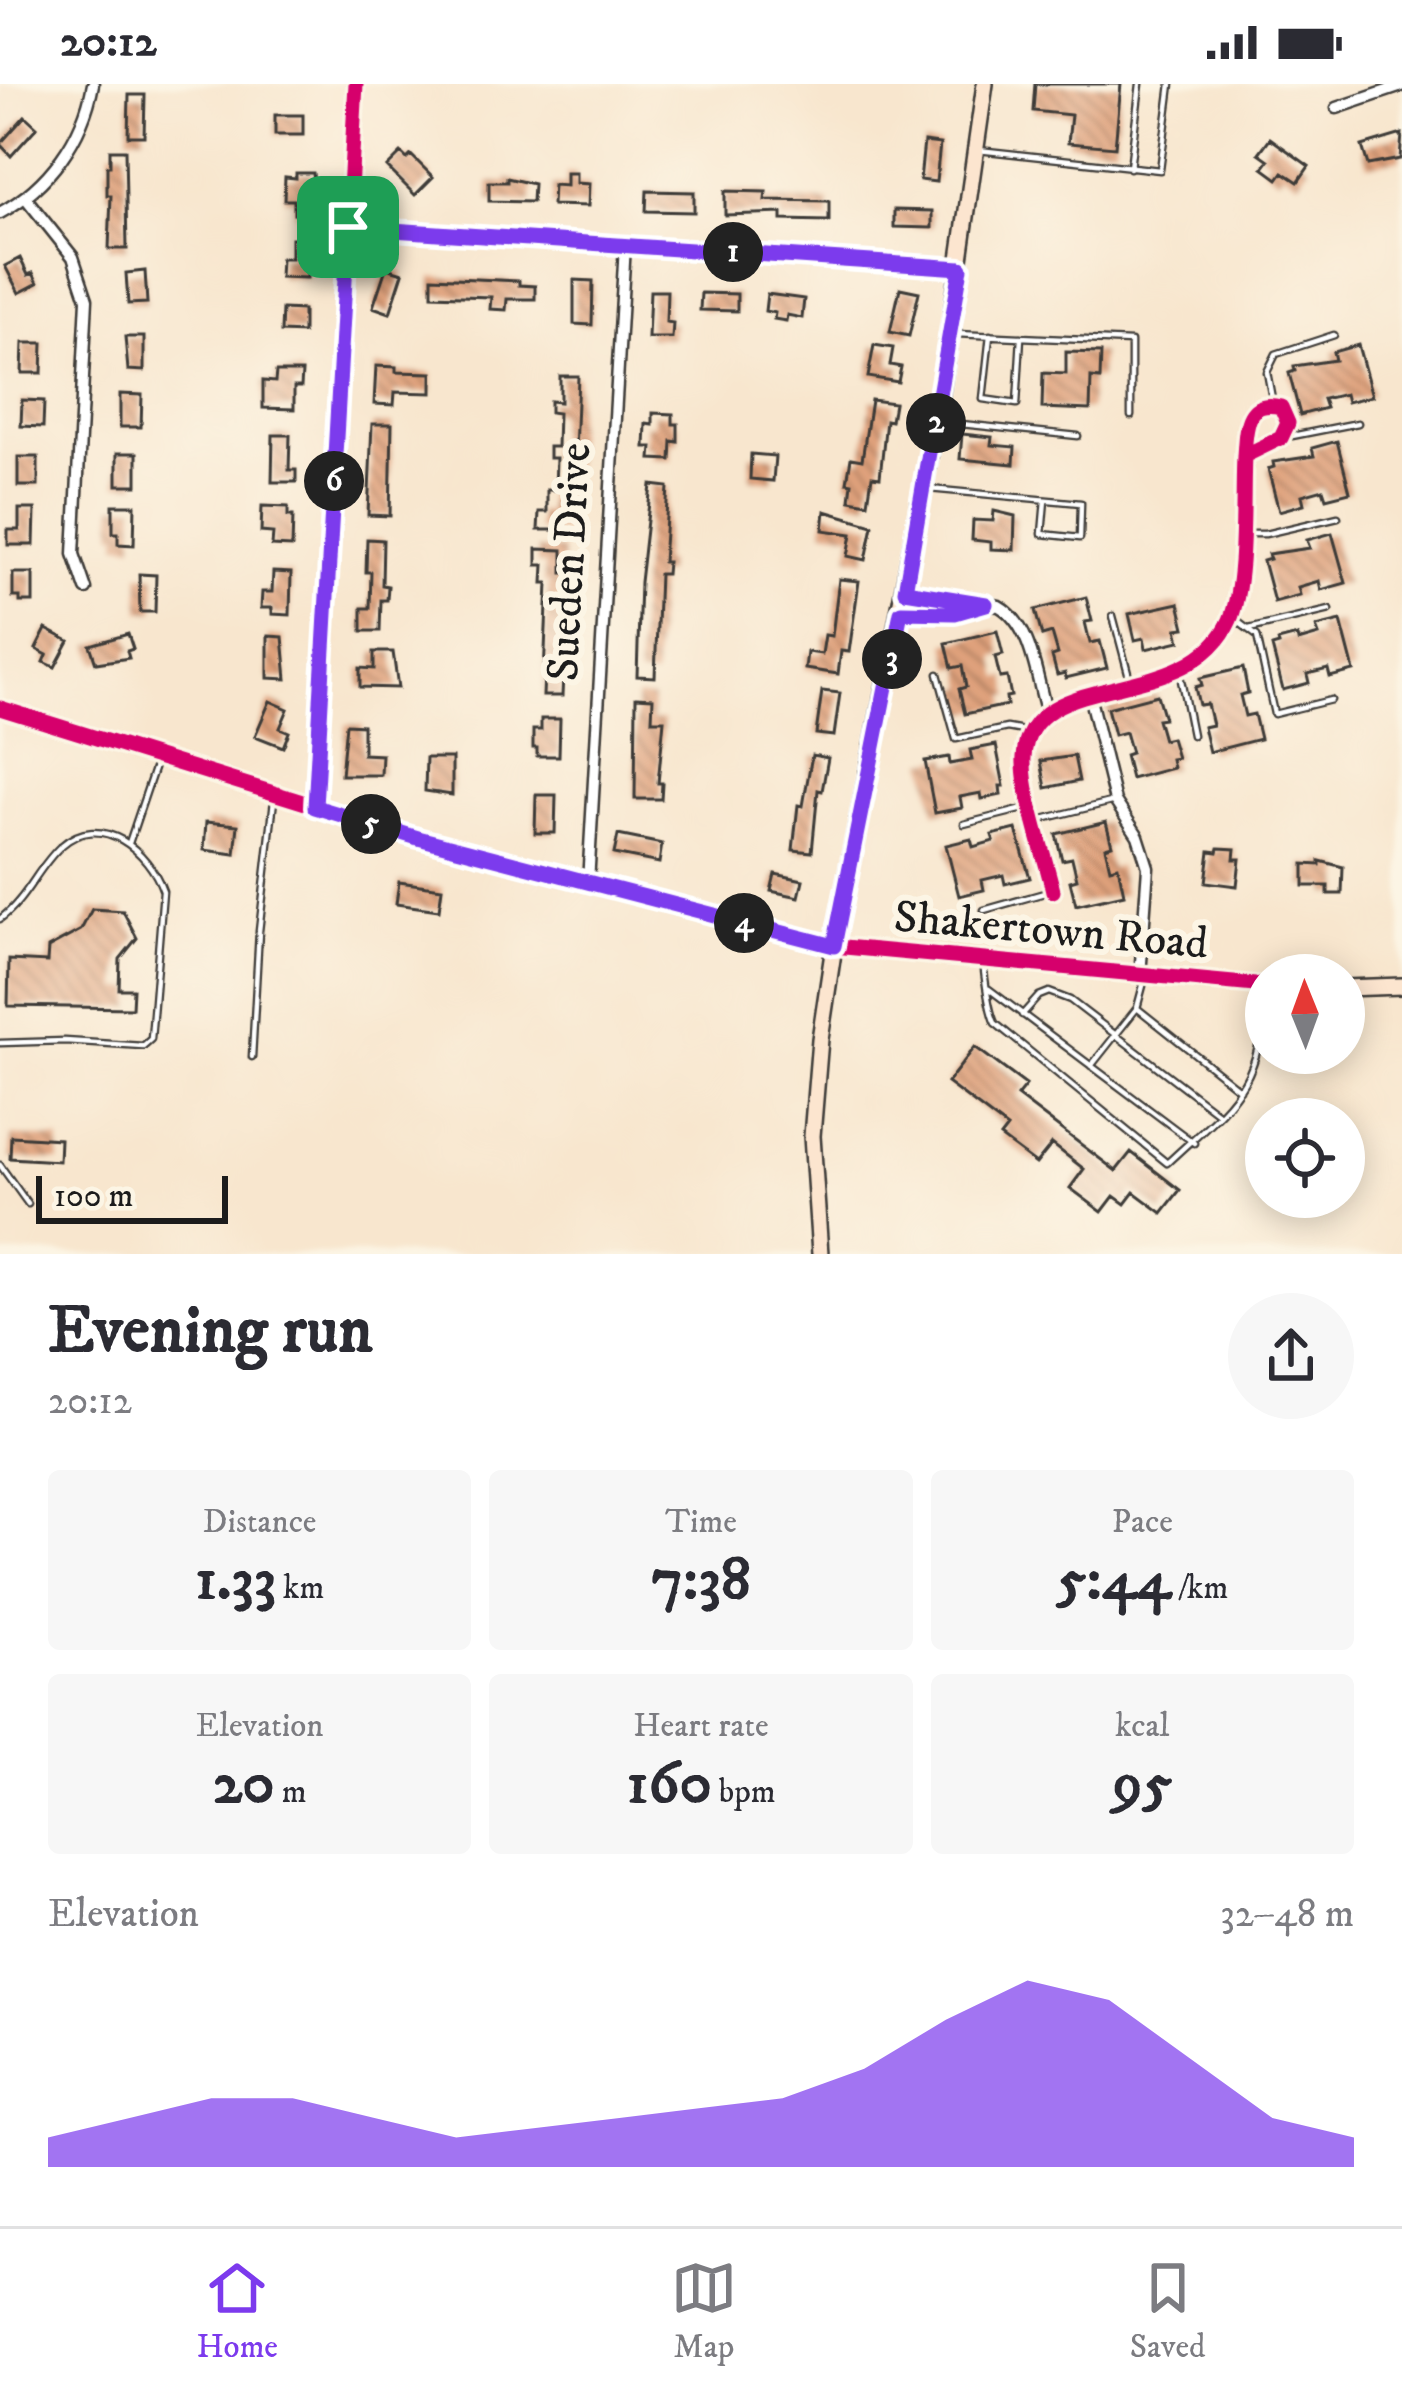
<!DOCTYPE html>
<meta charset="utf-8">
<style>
body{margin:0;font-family:"IM FELL DW Pica",serif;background:#f7f7f7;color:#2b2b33;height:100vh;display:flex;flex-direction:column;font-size:45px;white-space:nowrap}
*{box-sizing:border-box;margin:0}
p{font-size:39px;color:#7c7c81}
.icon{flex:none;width:66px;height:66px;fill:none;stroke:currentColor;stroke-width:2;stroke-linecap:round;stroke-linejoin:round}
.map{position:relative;height:1170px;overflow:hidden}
.details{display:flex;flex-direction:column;background:#fff;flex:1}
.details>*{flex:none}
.needle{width:78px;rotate:359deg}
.buttons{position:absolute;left:1245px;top:870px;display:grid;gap:24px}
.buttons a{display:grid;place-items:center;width:120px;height:120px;border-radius:50%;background:#fff;box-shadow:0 6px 30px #0003;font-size:60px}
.scale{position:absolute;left:36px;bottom:30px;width:192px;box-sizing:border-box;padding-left:12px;border:6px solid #1c1c1c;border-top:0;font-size:33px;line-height:42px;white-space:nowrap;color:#1c1c1c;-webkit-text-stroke:9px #fcf5e5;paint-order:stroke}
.pin{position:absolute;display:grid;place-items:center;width:102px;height:102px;color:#fff;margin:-51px;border-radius:24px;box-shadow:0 6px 18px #0006}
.km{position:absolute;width:60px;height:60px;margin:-30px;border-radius:50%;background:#222;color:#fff;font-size:33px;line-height:60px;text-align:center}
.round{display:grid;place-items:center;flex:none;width:126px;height:126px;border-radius:63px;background:#f7f7f7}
.summary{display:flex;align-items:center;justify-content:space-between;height:204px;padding:0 48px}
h1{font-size:66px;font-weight:700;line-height:90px}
.stats{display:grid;grid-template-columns:repeat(3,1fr);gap:18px;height:204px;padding:12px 48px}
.stats div{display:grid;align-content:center;border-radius:12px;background:#f7f7f7;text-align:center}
.stats b{font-size:60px;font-weight:700}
.stats small{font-size:33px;font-weight:400}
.stats p{font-size:33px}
.chart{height:336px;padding:24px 48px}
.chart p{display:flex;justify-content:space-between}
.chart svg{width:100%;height:216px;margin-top:12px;fill:#7c3aed;opacity:.7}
.status{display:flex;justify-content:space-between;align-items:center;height:84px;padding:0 60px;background:#fff;direction:ltr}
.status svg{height:33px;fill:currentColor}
.dock{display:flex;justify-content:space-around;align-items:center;height:168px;border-top:3px solid #e1e1e2;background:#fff;font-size:33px;color:#7c7c81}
.dock a{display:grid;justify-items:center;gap:6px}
.dock .active{color:#7c3aed}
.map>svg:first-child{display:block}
.building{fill:url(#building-back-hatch)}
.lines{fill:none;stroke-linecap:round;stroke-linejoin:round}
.lane-casing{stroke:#3d3a37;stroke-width:9}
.street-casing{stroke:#3d3a37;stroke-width:15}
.secondary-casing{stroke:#3d3a37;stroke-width:20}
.lane{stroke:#fff;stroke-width:4.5}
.street{stroke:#fff;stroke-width:10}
.secondary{stroke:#fce5cf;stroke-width:15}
.cycleway-casing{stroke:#fcf5e5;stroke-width:22}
.cycleway{stroke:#d6006c;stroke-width:15}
.route-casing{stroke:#fff;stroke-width:24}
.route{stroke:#7c3aed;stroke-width:15}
.labels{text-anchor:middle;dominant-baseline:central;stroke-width:12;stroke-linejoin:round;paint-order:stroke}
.street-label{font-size:45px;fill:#1c1c1c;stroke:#fcf5e5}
</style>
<div class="status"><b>20:12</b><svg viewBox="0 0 49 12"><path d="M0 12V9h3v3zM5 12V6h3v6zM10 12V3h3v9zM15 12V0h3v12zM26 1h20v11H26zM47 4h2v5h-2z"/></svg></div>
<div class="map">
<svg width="1402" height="1170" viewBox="0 0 1402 1170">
<defs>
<pattern id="building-back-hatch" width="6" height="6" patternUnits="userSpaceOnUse" patternTransform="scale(3)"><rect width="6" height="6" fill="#dfa17b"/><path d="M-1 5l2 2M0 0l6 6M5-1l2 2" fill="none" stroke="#b48264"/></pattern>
</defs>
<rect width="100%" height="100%" fill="#fcf5e5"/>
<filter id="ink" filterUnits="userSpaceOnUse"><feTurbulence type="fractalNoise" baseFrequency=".00833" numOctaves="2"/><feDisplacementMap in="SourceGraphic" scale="24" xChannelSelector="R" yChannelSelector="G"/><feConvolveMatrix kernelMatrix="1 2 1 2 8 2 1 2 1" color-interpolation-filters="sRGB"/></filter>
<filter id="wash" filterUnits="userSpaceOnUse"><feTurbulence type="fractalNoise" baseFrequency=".004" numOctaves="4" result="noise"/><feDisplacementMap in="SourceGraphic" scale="48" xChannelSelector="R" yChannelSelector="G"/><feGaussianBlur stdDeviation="2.7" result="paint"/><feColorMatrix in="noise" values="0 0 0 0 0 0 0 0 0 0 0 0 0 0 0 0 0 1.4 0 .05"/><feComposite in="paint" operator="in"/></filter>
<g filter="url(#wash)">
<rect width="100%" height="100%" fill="#f8e6ce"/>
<g id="blocks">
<path class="building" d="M 1035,0 L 1121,0 L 1115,63 L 1068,59 L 1071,31 L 1033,27 Z
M 129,11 L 145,11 L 144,52 L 128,52 Z
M 275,31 L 303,31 L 303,51 L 275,51 Z
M 25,32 L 37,43 L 11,72 L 0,60 Z
M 1402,50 L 1400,75 L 1368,81 L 1362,62 Z
M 1270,54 L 1309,82 L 1298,98 L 1283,88 L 1278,95 L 1263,84 L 1269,76 L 1259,69 Z
M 924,58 L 940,60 L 936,98 L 920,96 Z
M 110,66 L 125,66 L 127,165 L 109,165 L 111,111 L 107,111 L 107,82 L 110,82 Z
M 401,69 L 407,75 L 411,71 L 433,93 L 415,111 L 387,83 Z
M 296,89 L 313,89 L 316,119 L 311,119 L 311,131 L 294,130 L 294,116 L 284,116 L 285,93 L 296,94 Z
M 566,89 L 576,89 L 576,99 L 589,100 L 588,122 L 552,121 L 553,101 L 566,102 Z
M 507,94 L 533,100 L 532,118 L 489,117 L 489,98 L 507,98 Z
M 647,107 L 694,108 L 694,128 L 646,127 Z
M 725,107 L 766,108 L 765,116 L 829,117 L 829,137 L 782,136 L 782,129 L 725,131 Z
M 894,126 L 932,127 L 932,144 L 894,143 Z
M 291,154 L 308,154 L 307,194 L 280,193 L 281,174 L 291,174 Z
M 20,174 L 28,191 L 33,189 L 38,199 L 19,209 L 5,182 Z
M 386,184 L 403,189 L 390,229 L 373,223 Z
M 145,187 L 147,219 L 128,220 L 126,189 Z
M 432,193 L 519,197 L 519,201 L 535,202 L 535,215 L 507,215 L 506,226 L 490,225 L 491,213 L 432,211 Z
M 574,196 L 593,197 L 592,241 L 574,240 Z
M 900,204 L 919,208 L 909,252 L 890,248 Z
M 650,207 L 667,207 L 666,238 L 673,239 L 672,254 L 648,254 Z
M 701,209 L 737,210 L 737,227 L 700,226 Z
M 767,210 L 804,215 L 802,234 L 787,231 L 786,237 L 774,235 L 775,229 L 765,227 Z
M 282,225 L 303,226 L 303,249 L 281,248 Z
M 125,253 L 144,253 L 144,287 L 128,286 Z
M 23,259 L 43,259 L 42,289 L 22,289 Z
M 874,261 L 893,264 L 890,281 L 901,283 L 898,298 L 868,293 Z
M 1358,261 L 1372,312 L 1347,318 L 1345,310 L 1323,315 L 1326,324 L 1300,331 L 1289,289 L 1295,287 L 1294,282 L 1335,276 L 1333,268 Z
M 1066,268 L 1101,269 L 1100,295 L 1091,294 L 1090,326 L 1042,324 L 1043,289 L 1066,290 Z
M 376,282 L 396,283 L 396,288 L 432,289 L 432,309 L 395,308 L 394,321 L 374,320 Z
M 276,288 L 302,288 L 301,303 L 294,303 L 294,325 L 263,324 L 263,297 L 275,298 Z
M 560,292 L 578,292 L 573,418 L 566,418 L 565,446 L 538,446 L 539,428 L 547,428 L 547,406 L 555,406 L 556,374 L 549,374 L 549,363 L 557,363 L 558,329 L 550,328 L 550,317 L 560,318 Z
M 120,310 L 142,311 L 141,343 L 120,343 Z
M 22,316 L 44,317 L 43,343 L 21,342 Z
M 871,316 L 894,319 L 891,337 L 886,336 L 880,393 L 872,392 L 868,419 L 850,416 L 852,399 L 847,398 L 851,374 L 862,376 Z
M 653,329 L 673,330 L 673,340 L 678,340 L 678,358 L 672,357 L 671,376 L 651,375 L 652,363 L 645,363 L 646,340 L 653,341 Z
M 372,340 L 392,340 L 390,432 L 368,431 Z
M 962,350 L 992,353 L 991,361 L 1015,363 L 1014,380 L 960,375 Z
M 273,351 L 290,351 L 289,386 L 296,386 L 296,398 L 272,398 Z
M 1337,357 L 1350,408 L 1326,414 L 1323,405 L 1302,411 L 1304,420 L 1279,427 L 1268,385 L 1274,383 L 1273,378 L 1314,372 L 1312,364 Z
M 117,369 L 137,369 L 137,401 L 117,401 Z
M 751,370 L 775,372 L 773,397 L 750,395 Z
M 18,373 L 38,373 L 38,402 L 18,402 Z
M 651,401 L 668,403 L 663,478 L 667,478 L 666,490 L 659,490 L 655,593 L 637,592 L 640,498 Z
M 113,421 L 135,421 L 134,461 L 118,460 L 118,449 L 113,449 Z
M 262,422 L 288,423 L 288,432 L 293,432 L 292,463 L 272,462 L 273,449 L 261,448 Z
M 19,425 L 35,425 L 34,461 L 8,461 L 8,446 L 19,446 Z
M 825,427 L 873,441 L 866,476 L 848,472 L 852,450 L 823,446 Z
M 994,427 L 1015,432 L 1014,466 L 991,465 L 991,458 L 972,456 L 973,436 L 993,437 Z
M 1332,449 L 1346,499 L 1321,506 L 1319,497 L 1298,503 L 1300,511 L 1274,518 L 1263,477 L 1270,475 L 1268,470 L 1310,464 L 1307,456 Z
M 367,455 L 383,456 L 382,501 L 388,502 L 387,516 L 381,516 L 380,547 L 362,547 L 362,524 L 370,524 L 371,488 L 366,488 Z
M 537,465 L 563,466 L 563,489 L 568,489 L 562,612 L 543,612 L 548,499 L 543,499 L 544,481 L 537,481 Z
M 273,488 L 291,489 L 290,531 L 272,530 L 272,524 L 261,524 L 262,508 L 272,508 Z
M 13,489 L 33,489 L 33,518 L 20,518 L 20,513 L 13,513 Z
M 139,490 L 156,491 L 155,528 L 140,528 Z
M 839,495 L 859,497 L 849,568 L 841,567 L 838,590 L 805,585 L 807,568 L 822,570 L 825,551 L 832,552 Z
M 1086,513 L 1092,537 L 1085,538 L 1090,559 L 1100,557 L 1107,584 L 1066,594 L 1065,589 L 1057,591 L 1052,572 L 1058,570 L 1052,549 L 1042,552 L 1035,526 Z
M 1179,519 L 1185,544 L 1177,545 L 1180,557 L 1146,565 L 1144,554 L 1135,556 L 1129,530 Z
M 1341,537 L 1354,587 L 1330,593 L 1328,585 L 1307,590 L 1309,599 L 1283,606 L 1272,563 L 1279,561 L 1278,557 L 1297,552 L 1298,557 L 1319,551 L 1316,543 Z
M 46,545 L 69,557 L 55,583 L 44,578 L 47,571 L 36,565 Z
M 997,547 L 1003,571 L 995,573 L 1000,594 L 1007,593 L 1011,612 L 1006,613 L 1007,621 L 965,630 L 959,605 L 966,603 L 962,582 L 952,584 L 946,559 Z
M 128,550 L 133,565 L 127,567 L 129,574 L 96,579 L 90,561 Z
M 268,552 L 283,553 L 287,595 L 268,594 Z
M 374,568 L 393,568 L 398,604 L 360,603 L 360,584 L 374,585 Z
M 1243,584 L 1248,609 L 1240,611 L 1245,632 L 1254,630 L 1260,655 L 1209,668 L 1203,643 L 1212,641 L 1207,620 L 1199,621 L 1195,603 L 1202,601 L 1200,594 Z
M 822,607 L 840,609 L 834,652 L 816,650 Z
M 1157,611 L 1164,634 L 1157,635 L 1163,656 L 1171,654 L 1177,674 L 1171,675 L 1173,684 L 1131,695 L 1125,671 L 1131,669 L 1125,648 L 1114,651 L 1107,624 Z
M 636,613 L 653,614 L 652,636 L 664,636 L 658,699 L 662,699 L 661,715 L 635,715 Z
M 270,617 L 288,625 L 280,644 L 289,648 L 283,663 L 255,652 Z
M 541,635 L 560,635 L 559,672 L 537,672 L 537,664 L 533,664 L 533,646 L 541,646 Z
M 346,640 L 363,641 L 363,670 L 382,671 L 381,691 L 341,691 Z
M 996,661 L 1004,702 L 1000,702 L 1001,711 L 982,715 L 981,709 L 960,713 L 962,724 L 935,729 L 925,677 L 949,673 L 950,680 L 972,676 L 970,666 Z
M 812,671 L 828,674 L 822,707 L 818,706 L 812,768 L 793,766 L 798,721 L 803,722 Z
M 1074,672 L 1079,697 L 1046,704 L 1041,677 Z
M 426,674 L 452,674 L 452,711 L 425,707 Z
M 536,711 L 556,711 L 555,749 L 535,749 Z
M 206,738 L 238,741 L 235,770 L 204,766 Z
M 1106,738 L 1112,761 L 1105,763 L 1110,784 L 1118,782 L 1124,810 L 1076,821 L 1070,797 L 1077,795 L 1072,774 L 1062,776 L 1056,750 Z
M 1016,745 L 1030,794 L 1005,800 L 1003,791 L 982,796 L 984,806 L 959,812 L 946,761 L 971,755 L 973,763 L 994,757 L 992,751 Z
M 618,751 L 662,760 L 659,779 L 614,770 Z
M 1219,764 L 1235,765 L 1234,775 L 1240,775 L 1237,802 L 1206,798 L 1210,767 L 1218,768 Z
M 1320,777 L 1343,783 L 1342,810 L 1328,810 L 1328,802 L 1304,802 L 1304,780 L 1320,781 Z
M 775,790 L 803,796 L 799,813 L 771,807 Z
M 399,798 L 442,804 L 439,826 L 396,820 Z
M 92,825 L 123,827 L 137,854 L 120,875 L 119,905 L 133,905 L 132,924 L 8,922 L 9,876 L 47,878 L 48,864 L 81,846 Z
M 975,963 L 1026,1001 L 1017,1012 L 1116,1087 L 1131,1068 L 1180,1106 L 1162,1129 L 1134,1108 L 1125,1120 L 1114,1112 L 1102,1128 L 1070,1104 L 1084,1085 L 1052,1060 L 1036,1080 L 1000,1053 L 1007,1044 L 947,999 Z
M 11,1052 L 60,1055 L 59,1077 L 10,1074 Z"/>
</g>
</g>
<g filter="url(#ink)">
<use href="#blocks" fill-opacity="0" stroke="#3d3a37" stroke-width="3"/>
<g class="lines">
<g class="lane-casing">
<path id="lane" d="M 978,66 L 1160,86 L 1171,0
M 1130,84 L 1140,0
M 956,250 L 1131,258 L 1131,332
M 990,251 L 983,315 L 1017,320 L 1021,253
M 1273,320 L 1267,288 L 1276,270 L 1334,251
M 942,338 L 1078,352
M 1287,353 L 1358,339
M 929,405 L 1081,419 L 1080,454 L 1042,450 L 1045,416
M 1244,450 L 1265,450 L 1338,433
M 1113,532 L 1130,596
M 1233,534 L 1257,552 L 1274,630 L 1331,616
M 1249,545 L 1330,526
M 1179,586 L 1192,651
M 938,590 L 956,655 L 1007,644 L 1029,648
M 1039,736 L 1115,717
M 964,740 L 1028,724
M 129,759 L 156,679
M 984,826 L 1048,808
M 0,835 C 27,815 37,784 61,762 C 101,726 149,767 163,807 L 151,955 L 143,962 L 65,957 L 0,959
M 983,878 C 985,895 988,925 995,939 L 1167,1079 C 1231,1019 1262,1004 1264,909
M 989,905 L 1194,1059
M 1137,924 L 1240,1006
M 1022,931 L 1039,912 L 1049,908 L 1070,916 L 1219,1030
M 252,973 L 259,847 L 274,716
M 1091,982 L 1137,924 L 1144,898
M 0,1081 L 28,1120"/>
</g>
<g class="street-casing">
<path id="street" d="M 1337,24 L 1402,2
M 25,113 L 73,173 L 87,215 L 74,470 L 86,505
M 0,129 C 49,102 83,55 93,0
M 348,144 L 961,184
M 905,507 L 999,522 C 1032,541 1036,593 1046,626
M 901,528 L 955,529 L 982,521
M 1089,611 L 1115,717 L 1138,752 L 1148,783 L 1140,892
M 315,723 L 356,0
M 588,799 L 625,161
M 1053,807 C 1045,772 1022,706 1024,673 C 1029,580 1189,628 1230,536 C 1246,499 1242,415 1244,372 L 1281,354 L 1288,339 L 1281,323 C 1245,314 1246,345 1244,372"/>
</g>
<g class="secondary-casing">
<path id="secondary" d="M 0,624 L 418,754 L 834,862 L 1266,902
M 1344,904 L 1402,902
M 820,1170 L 812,1052 L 820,955 L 834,862 L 939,322 L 985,0"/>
</g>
<use href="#lane" class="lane"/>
<use href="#street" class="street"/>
<use href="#secondary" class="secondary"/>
<g class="cycleway-casing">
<path id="cycleway" d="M 0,624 L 418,754 L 834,862 L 1266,902
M 315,723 L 356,0
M 1053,807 C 1045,772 1022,706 1024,673 C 1029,580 1189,628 1230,536 C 1246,499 1242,415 1244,372 L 1281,354 L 1288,339 L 1281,323 C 1245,314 1246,345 1244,372"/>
</g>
<use href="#cycleway" class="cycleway"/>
</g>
</g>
<g class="lines" filter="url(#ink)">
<g class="route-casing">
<path id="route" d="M 348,143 L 961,184 L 905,507 L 986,520 L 955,529 L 901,528 L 834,862 L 418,754 L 315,723 Z"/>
</g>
<use href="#route" class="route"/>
</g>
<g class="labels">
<g class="street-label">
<text transform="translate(570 478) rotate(-87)">Sueden Drive</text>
<text transform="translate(1051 847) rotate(5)">Shakertown Road</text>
</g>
</g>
</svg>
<div class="buttons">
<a><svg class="needle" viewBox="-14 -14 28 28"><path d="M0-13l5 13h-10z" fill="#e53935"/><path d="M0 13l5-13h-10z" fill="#7c7c81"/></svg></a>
<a><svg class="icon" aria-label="locate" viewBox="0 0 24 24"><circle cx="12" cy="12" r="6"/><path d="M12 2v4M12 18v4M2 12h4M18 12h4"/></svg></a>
</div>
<div class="scale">100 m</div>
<div class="pin" style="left:348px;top:143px;background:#1e9e55"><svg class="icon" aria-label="arrive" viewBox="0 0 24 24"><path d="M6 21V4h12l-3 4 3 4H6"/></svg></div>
<b class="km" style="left:733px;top:168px">1</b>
<b class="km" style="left:936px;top:339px">2</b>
<b class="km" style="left:892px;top:575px">3</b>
<b class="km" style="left:744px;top:839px">4</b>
<b class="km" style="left:371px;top:740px">5</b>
<b class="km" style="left:334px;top:397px">6</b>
</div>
<section class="details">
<div class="summary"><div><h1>Evening run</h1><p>20:12</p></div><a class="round"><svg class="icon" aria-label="share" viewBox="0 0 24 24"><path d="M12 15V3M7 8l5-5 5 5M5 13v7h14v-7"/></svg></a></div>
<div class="stats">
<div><p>Distance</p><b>1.33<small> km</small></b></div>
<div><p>Time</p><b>7:38</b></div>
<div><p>Pace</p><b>5:44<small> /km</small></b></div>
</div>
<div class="stats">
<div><p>Elevation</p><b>20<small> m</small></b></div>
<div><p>Heart rate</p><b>160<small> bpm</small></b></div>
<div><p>kcal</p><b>95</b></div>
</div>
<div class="chart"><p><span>Elevation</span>32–48 m</p>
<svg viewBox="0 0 160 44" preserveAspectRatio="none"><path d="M0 44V38L10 34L20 30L30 30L40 34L50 38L60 36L70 34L80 32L90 30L100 24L110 14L120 6L130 10L140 22L150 34L160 38V44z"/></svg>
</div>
</section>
<nav class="dock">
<a class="active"><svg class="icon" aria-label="home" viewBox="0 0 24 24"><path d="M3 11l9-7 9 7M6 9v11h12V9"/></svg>Home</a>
<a><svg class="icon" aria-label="map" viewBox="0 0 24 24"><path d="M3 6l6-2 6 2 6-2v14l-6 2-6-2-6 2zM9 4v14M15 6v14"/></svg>Map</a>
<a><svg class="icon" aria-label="saved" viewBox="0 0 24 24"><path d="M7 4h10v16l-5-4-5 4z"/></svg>Saved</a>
</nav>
